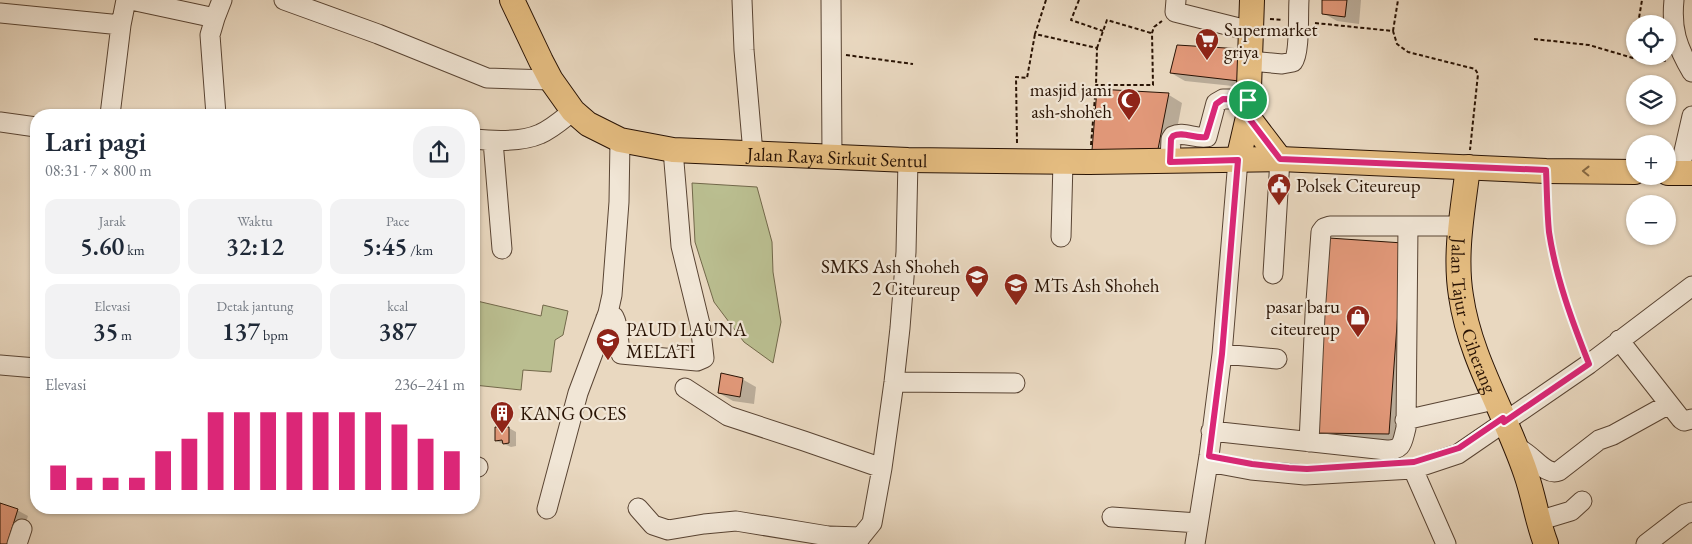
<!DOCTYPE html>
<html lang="id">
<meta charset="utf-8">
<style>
body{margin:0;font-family:"EB Garamond",serif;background:#f2f2f3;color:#1f2937;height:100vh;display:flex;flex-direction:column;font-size:19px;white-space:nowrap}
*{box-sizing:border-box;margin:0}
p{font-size:16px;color:#747a83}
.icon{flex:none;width:28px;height:28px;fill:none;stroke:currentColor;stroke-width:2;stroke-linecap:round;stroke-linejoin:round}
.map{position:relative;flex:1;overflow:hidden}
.panel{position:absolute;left:30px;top:109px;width:450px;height:405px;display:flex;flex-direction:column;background:#fff;border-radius:20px;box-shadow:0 1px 4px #0004}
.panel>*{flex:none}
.controls{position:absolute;left:1626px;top:15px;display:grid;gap:10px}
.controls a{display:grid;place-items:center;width:50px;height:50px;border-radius:50%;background:#fff;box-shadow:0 1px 4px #0004;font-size:25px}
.pin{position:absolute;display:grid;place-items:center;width:42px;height:42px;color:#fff;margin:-21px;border:2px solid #fff;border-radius:50%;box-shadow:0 1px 5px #0007}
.round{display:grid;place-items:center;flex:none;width:52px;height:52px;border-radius:20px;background:#f2f2f3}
.head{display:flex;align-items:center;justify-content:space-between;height:85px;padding:0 15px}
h1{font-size:28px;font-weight:600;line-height:38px}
.metrics{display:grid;grid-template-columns:repeat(3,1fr);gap:8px;height:85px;padding:5px 15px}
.metrics div{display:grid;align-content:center;border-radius:12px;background:#f2f2f3;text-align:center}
.metrics b{font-size:25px;font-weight:600}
.metrics small{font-size:14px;font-weight:400}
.metrics p{font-size:14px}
.chart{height:140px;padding:10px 15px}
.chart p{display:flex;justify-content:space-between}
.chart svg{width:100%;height:90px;margin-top:5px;stroke:#db2777;stroke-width:6}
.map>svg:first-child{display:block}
.green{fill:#babe90;stroke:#72684a}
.shadow{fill:#0003}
.building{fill:#e19879;stroke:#291304}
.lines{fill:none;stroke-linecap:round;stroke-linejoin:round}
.minor-casing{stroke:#594433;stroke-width:21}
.major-casing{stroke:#291304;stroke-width:26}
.path{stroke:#291304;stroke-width:2;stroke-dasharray:4 2.5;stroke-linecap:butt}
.minor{stroke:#f1e6d6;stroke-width:19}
.major{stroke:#e4bc80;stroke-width:24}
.oneway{stroke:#866842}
.route-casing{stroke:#fff;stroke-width:10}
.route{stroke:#db2777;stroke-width:6}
.labels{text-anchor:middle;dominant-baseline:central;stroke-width:4.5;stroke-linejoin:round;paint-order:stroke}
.poi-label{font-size:19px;fill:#291304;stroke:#f1e6d6;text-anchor:start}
.street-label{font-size:19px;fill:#291304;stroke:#f1e6d6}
</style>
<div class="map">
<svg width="1692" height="544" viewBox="0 0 1692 544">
<rect width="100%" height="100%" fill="#e9d8c0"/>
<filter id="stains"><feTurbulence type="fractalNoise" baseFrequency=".004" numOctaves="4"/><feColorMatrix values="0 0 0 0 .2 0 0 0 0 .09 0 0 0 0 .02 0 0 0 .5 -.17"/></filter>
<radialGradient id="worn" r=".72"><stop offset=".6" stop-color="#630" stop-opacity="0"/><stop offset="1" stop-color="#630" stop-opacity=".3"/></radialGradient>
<path class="green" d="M 692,183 L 757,187 L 772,242 L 773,272 L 781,322 L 773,363 L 744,342 L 714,302 L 695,242 Z
M 477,301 L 541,316 L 543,305 L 568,311 L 563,335 L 555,340 L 551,372 L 523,370 L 521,390 L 474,385 L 474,322 Z"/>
<path class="shadow" d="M 1323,0 L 1361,0 L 1359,24 L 1337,21 L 1323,13 Z
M 1242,50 L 1252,88 L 1185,81 L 1171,73 Z
M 1169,95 L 1182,103 L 1172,156 L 1108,157 L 1094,149 Z
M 1402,244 L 1402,441 L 1328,440 L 1314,432 Z
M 742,379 L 756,387 L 754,404 L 733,401 L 719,393 Z
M 496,428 L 509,428 L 516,432 L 516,446 L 511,447 L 496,441 Z
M 0,504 L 17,510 L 28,516 L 19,544 L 0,544 Z"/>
<path class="building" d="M 1322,0 L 1347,0 L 1345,17 L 1322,14 Z
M 1177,45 L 1242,49 L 1239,81 L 1170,73 Z
M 1097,89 L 1169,93 L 1158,149 L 1092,150 Z
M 1329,238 L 1403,243 L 1389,434 L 1313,433 Z
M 721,373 L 743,378 L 740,397 L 718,393 Z
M 495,427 L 509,427 L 509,443 L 503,444 L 502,440 L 495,441 Z
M 0,503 L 18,509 L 7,544 L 0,544 Z"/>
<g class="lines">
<g class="minor-casing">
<path id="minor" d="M 131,0 L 215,18
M 284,0 L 378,34 L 487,78 L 551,80
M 742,0 L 744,50 L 753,153
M 831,0 L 832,156
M 1176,0 L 1175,12 L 1251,31
M 1674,0 C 1671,29 1677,47 1692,72
M 0,13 L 121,25
M 1250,61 L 1282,64 L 1293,62 C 1300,53 1298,14 1299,0
M 110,115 L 121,25 L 126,0
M 216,115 L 210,35 L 215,18 L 222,0
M 0,122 L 36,127
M 474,139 C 493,141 522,142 540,134 C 552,129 563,119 573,111
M 493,141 L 502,249
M 1170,162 L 1171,139 L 1173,136 C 1183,131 1195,139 1207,137 L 1216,103 L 1223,99 L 1248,99
M 1679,173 L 1692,116
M 1061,237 L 1063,162
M 1273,274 L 1280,159
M 606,318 L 614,317 C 620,328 617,342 621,354 L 697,361 L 704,358 L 700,324 L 681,246 L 673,150
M 1619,340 L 1681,419 L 1684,421 L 1692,419
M 1222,354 L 1277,359
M 0,365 L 36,368
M 894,382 L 1015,383
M 685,388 L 728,416 L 804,441 L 882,468
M 1405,420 L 1494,400
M 1211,431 L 1386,450 C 1403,450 1402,443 1406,428 L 1408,226
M 1309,442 L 1315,315 L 1321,232 L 1324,228 L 1330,226 L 1460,226
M 1515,447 C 1532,452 1544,477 1559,471 L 1599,440 L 1613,435 L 1669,404
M 1208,462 L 1251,470 L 1305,475 L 1413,469 L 1458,454 L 1589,364 L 1692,286
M 474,466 L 478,467
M 1413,469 L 1446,544
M 638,508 L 653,525 L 668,530 L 704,524 L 736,521 L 828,536 L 861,537
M 547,509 L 578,393 L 608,313 L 612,295 L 619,202 L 620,140
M 1112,517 L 1198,523
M 1538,521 L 1571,511 L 1582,501
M 17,544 L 22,529
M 855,544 L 872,523 L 882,468 L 894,382 L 900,328 L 906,252 L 908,160
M 1195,544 L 1209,456 L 1222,354 L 1238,160
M 1646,544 L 1685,514 L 1692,512"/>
</g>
<g class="major-casing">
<g id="major">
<path id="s1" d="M 512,0 L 541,61 L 551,80 L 573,111 L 588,124 L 620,140 L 673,150 L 908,160 L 1089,162 L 1280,159 L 1546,171 L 1635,172"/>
<path d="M 1248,117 L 1280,159"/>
<path d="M 1238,160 L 1248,117 L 1252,0"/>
<path id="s2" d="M 1468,167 C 1463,209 1454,253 1461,296 C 1470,359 1506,414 1526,474 C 1534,497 1537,521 1546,544"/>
<path d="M 1668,173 L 1692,173"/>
</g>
</g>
<path class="path" d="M 1046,0 L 1035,34 L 1097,48 L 1096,85
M 1079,0 L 1071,20 L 1103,31
M 1270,19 L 1283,20
M 1315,23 L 1393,31 L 1397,44 L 1408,52 L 1475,69 L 1478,74 L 1470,150
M 1638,24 L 1642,0
M 1393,31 L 1398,0
M 1534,39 L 1589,45 L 1633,58 L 1667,61
M 1097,48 L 1107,20 L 1151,33
M 846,55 L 913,64
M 1633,58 L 1635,45
M 1017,143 L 1016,77 L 1027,78 L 1035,34
M 1091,145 L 1096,85 L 1153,85 L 1152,33 L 1154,27 L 1162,21
M 1547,190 C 1548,204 1548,218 1549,232 C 1555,273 1568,312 1583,350"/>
<use href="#minor" class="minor"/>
<use href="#major" class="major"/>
</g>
<defs><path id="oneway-chevron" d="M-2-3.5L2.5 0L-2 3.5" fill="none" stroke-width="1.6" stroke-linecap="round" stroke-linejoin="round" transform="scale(1.25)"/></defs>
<use class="oneway" href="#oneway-chevron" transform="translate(1586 171) rotate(-179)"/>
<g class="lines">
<g class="route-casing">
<path id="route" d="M 1223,99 L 1248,100 L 1248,117 L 1280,159 L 1546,170 C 1547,191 1547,212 1549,232 C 1556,278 1572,321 1589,364 L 1504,422 L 1503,418 L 1459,448 L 1414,462 L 1307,469 L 1289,468 L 1252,464 L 1209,456 L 1222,354 L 1238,160 L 1170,162 L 1171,139 L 1173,136 C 1183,131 1195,139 1206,137 L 1216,104 Z"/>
</g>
<use href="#route" class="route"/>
</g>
<defs>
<g id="supermarket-pin" transform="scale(1.25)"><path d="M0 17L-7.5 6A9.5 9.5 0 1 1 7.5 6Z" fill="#8f2418" stroke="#f1e6d6"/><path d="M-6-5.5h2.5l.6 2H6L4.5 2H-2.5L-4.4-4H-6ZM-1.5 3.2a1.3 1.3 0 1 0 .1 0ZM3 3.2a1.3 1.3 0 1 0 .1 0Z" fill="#fff"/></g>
<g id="mosque-pin" transform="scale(1.25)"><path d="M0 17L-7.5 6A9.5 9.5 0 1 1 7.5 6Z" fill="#8f2418" stroke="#f1e6d6"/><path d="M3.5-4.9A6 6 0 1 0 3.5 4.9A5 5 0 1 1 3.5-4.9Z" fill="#fff"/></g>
<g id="civic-pin" transform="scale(1.25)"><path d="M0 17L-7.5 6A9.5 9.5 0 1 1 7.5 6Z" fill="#8f2418" stroke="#f1e6d6"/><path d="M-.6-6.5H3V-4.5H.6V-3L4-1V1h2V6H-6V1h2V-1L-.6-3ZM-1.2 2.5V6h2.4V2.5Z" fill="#fff"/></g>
<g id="school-pin" transform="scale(1.25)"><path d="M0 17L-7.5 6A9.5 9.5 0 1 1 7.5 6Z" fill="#8f2418" stroke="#f1e6d6"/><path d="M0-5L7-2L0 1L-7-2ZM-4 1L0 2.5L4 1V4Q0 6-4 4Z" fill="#fff"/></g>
<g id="shop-pin" transform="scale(1.25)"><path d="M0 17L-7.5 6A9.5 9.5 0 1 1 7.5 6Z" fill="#8f2418" stroke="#f1e6d6"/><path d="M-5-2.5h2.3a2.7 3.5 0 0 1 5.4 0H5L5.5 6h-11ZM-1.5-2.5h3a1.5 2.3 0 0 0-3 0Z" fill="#fff"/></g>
<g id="building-pin" transform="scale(1.25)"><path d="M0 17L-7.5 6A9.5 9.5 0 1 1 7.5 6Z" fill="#8f2418" stroke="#f1e6d6"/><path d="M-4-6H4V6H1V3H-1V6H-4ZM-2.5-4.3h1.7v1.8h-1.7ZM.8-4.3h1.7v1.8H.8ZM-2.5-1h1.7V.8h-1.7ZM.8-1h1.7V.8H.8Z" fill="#fff"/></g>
</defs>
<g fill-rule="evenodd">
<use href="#supermarket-pin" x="1207" y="40"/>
<use href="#mosque-pin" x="1129" y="100"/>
<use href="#civic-pin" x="1279" y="185"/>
<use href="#school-pin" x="977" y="277"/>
<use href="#school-pin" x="1016" y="285"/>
<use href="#shop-pin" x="1358" y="317"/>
<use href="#school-pin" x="608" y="340"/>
<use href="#building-pin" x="502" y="413"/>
</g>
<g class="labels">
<g class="poi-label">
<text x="1224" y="29">Supermarket<tspan x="1224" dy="22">griya</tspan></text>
<text x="1112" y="89" text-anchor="end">masjid jami<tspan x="1112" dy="22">ash-shoheh</tspan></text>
<text x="1296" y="185">Polsek Citeureup</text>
<text x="960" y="266" text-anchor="end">SMKS Ash Shoheh<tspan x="960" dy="22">2 Citeureup</tspan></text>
<text x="1034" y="285">MTs Ash Shoheh</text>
<text x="1340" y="306" text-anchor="end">pasar baru<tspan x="1340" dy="22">citeureup</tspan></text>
<text x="626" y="329">PAUD LAUNA<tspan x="626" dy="22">MELATI</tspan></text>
<text x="520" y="413">KANG OCES</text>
</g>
<g class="street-label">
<text stroke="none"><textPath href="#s1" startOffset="401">Jalan Raya Sirkuit Sentul</textPath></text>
<text stroke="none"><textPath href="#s2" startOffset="151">Jalan Tajur - Ciherang</textPath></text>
</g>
</g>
<rect width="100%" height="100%" filter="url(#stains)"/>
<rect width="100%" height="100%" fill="url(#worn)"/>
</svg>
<div class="controls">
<a><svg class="icon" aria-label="locate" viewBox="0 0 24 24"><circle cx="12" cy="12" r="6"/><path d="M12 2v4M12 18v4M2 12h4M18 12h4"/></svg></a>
<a><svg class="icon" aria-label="layers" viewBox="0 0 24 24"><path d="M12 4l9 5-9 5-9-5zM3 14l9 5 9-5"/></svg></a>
<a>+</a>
<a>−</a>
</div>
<div class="pin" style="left:1248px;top:100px;background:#1e9e55"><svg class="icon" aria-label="arrive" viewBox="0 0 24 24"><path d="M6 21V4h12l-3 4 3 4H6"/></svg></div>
<section class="panel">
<div class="head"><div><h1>Lari pagi</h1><p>08:31 · 7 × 800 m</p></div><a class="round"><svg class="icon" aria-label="share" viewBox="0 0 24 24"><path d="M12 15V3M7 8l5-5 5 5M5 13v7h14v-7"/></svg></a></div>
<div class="metrics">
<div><p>Jarak</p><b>5.60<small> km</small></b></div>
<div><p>Waktu</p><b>32:12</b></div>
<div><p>Pace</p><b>5:45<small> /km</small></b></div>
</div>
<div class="metrics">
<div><p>Elevasi</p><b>35<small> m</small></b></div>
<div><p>Detak jantung</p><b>137<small> bpm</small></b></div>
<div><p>kcal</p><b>387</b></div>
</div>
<div class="chart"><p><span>Elevasi</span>236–241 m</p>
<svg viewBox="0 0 160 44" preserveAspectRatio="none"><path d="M5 44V32M15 44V38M25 44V38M35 44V38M45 44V25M55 44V19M65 44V6M75 44V6M85 44V6M95 44V6M105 44V6M115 44V6M125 44V6M135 44V12M145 44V19M155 44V25"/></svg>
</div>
</section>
</div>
